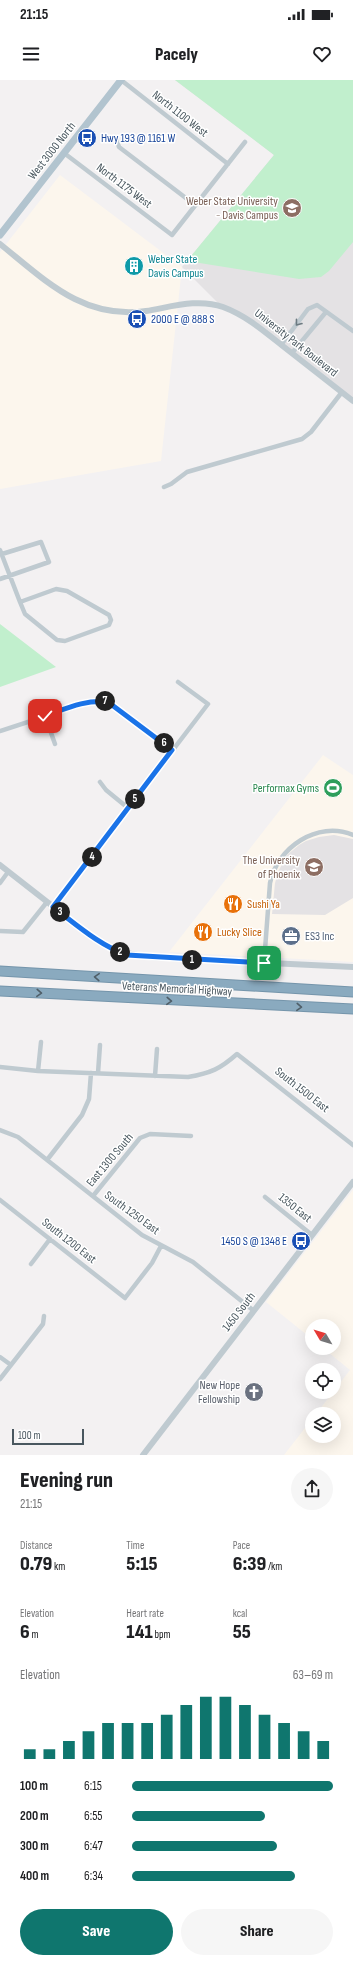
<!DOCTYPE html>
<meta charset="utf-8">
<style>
body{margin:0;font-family:"Sofia Sans Condensed",sans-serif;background:#f6f6f6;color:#202124;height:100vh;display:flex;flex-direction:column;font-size:15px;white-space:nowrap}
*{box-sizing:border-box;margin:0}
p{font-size:13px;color:#757577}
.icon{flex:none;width:22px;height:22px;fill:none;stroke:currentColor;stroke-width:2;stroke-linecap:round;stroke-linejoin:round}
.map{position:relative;height:1375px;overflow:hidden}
.details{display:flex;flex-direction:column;background:#fff;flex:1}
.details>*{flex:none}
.needle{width:26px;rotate:308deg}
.controls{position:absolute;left:305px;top:1239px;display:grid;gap:8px}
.controls a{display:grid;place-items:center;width:36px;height:36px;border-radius:50%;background:#fff;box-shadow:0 4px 16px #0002;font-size:20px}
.scale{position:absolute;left:12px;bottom:10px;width:72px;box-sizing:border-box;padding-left:4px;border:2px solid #49575f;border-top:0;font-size:11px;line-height:14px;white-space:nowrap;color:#49575f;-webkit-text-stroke:3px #fff;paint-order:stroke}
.pin{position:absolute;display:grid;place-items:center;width:34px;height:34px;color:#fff;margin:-17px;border-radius:8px;box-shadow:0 2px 6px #0006}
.km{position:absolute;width:20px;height:20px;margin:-10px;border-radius:50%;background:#222;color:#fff;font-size:11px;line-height:20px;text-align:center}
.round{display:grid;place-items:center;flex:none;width:42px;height:42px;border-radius:21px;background:#f6f6f6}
.headline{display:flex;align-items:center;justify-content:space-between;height:68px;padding:0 20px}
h1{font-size:22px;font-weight:800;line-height:30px}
.metrics{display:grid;grid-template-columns:repeat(3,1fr);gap:6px;height:68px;padding:4px 20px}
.metrics div{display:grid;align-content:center}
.metrics b{font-size:20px;font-weight:800}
.metrics small{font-size:11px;font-weight:400}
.metrics p{font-size:11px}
.chart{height:112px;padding:8px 20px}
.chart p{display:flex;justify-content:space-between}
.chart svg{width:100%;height:72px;margin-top:4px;stroke:#0f766e;stroke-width:6}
.primary-button{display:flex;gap:8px;margin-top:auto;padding:8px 20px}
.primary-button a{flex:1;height:46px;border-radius:24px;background:#0f766e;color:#fff;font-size:16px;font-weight:800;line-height:46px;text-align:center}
.primary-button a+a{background:#f6f6f6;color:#202124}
ul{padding:0 20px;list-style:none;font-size:13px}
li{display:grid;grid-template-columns:64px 48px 1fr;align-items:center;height:30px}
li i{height:10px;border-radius:5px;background:#0f766e}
.status{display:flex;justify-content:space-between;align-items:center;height:28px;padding:0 20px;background:#fff;direction:ltr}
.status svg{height:11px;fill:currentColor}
header{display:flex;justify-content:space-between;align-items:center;height:52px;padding:0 20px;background:#fff;font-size:18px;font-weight:800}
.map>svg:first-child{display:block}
.commercial{fill:#fcf6ed}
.education{fill:#e4e2e4}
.green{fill:#c1efcd}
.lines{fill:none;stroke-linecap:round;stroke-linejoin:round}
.motorway-casing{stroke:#7595ab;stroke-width:11}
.minor{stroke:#bfcad0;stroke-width:4.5}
.tertiary{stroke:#bfcad0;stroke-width:6}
.primary{stroke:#b2c4cf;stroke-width:7}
.motorway{stroke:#8aaabf;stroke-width:9}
.oneway{stroke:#6c7a81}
.oneway2{stroke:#505f69}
.route-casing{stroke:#fff;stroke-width:8}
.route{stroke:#1a73e8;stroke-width:5}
.labels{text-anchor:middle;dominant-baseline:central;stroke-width:3;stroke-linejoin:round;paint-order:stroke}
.street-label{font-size:12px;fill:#49575f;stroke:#fff}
.transit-label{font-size:12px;fill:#164399;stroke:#fff;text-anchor:start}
.education-label{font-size:12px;fill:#785e54;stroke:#fff;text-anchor:end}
.culture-label{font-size:12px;fill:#0d838f;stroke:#fff;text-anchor:start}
.leisure-label{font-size:12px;fill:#27864d;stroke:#fff;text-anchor:end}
.food-label{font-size:12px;fill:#c56008;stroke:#fff;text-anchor:start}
.service-label{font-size:12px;fill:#4e5e75;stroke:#fff;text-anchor:start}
.worship-label{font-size:12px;fill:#5b616d;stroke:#fff;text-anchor:end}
</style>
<div class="status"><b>21:15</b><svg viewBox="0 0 49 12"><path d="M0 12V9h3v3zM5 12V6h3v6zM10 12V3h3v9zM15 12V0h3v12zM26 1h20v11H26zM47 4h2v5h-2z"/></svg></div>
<header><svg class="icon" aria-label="menu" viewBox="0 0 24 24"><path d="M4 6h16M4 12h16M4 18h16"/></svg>Pacely<svg class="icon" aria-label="heart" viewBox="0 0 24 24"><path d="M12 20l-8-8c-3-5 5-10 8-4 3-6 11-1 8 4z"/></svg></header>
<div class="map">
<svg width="353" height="1375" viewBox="0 0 353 1375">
<rect width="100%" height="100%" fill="#f3f1f2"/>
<path class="commercial" d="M 60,95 L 182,187 L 161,381 L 0,409 L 0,172 Z
M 323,675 L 353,695 L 353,882 L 169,872 Z
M 353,1110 L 353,1375 L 284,1375 L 312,1339 L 312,1356 L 334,1356 L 334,1334 L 316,1334 L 350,1290 L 323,1268 L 334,1268 L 334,1246 L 312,1246 L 312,1259 L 266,1222 Z"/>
<path class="education" d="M 175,0 L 353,0 L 353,321 L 257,246 L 222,227 L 182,187 L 274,75 Z
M 334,755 L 353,759 L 353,818 L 325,835 L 272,834 L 275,803 L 279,790 L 287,775 L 299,765 L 306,761 L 319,757 Z"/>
<path class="green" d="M 175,0 L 353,0 L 353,162 L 329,191 L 321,197 L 299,199 L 187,181 L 274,75 Z
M 0,544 L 56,587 L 0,607 Z"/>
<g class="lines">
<g class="motorway-casing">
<path id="motorway" d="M 0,891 L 353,912
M 0,911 L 353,929"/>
</g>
<path class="minor" d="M 121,0 L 228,84
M 116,58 L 119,67 L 195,125
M 64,73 L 172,155 L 245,62
M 281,265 L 308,229 L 317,225 L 353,251
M 292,273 L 326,232
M 164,407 L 171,404 L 187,392 L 302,359 L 311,352 L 342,312
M 0,470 L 20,522
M 0,499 L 49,482 L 41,462 L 2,474
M 56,509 L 67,511 L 109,535 L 111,540 L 109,545 L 65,561 L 57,560 L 25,534 L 20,522 Z
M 45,636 L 55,664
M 0,651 L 86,623 L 97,621 L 108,622 L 173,670
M 100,702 L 106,710 L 128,728
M 0,803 L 8,792
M 53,827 L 208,624 L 178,602
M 0,851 L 23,852 L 47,822
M 264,883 L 270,803 C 277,768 317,740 353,755
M 0,987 L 38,991 L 188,997 C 211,993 220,989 237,974 L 353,1065
M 38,991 L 41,962
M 98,993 L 100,965
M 155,996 L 157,969
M 0,1050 L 18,1057 L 142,1155 L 193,1182 L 254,1231
M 47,1080 L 82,1035 L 89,1019 L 91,993
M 93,1116 L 140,1058 L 150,1054 L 191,1056
M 265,1117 L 312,1155
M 0,1120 L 125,1218 L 152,1183 L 161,1166
M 31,1184 L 50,1159
M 0,1277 L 11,1285
M 0,1299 L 43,1244 L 44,1236"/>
<path class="tertiary" d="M 0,164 C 45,200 83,240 146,231 C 171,227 198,218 223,227 C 247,236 265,252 284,267 C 307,285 330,303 353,321
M 0,785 L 96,860 C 113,871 128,874 149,877 L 353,887
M 143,1375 L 353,1102"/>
<path class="primary" d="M 0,155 L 121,0"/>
<use href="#motorway" class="motorway"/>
</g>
<defs><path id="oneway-chevron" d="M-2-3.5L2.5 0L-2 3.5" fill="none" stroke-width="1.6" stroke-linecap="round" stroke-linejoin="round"/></defs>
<use class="oneway" href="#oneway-chevron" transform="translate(298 243) rotate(128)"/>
<g class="oneway2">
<use href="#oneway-chevron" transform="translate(97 897) rotate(-177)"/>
<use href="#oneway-chevron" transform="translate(39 913) rotate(3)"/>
<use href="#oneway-chevron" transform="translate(169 921) rotate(3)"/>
<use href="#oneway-chevron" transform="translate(299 927) rotate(3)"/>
</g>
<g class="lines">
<g class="route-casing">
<path id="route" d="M 45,636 C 65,629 86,619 108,622 L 172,670 L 53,827 C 77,845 99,865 127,875 L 264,883"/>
</g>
<use href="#route" class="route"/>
</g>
<defs>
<g id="bus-disc" transform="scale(1)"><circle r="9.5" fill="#1a4fb4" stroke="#fff"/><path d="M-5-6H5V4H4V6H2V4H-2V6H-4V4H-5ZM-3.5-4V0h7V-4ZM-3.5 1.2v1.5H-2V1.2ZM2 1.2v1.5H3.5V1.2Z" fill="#fff"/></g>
<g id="university-disc" transform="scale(1)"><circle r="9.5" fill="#8d6e63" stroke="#fff"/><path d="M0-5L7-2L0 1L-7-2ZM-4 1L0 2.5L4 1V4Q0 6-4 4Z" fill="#fff"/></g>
<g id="building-disc" transform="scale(1)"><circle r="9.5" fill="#0f9aa8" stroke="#fff"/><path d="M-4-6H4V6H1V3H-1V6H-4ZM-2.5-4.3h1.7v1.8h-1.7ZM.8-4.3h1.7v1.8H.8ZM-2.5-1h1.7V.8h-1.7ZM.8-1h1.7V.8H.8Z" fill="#fff"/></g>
<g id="stadium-disc" transform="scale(1)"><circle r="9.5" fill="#2e9e5b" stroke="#fff"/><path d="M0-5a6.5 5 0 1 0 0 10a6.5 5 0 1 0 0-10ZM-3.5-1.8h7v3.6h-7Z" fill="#fff"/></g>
<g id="restaurant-disc" transform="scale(1)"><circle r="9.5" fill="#e8710a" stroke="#fff"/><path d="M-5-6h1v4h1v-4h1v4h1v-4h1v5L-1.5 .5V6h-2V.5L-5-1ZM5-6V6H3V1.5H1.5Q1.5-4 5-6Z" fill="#fff"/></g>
<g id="office-disc" transform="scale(1)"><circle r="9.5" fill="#5c6f8a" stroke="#fff"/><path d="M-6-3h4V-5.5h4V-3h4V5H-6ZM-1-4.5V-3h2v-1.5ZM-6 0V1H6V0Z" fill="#fff"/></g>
<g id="church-disc" transform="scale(1)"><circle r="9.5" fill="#6b7280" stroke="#fff"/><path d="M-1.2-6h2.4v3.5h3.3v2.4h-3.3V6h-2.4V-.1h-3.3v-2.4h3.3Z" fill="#fff"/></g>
</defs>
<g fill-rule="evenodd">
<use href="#bus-disc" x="87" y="58"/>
<use href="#university-disc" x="292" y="128"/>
<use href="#building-disc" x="134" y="186"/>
<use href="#bus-disc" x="137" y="239"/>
<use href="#stadium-disc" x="333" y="708"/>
<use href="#university-disc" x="314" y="787"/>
<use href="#restaurant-disc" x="233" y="824"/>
<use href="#restaurant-disc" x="203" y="852"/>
<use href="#office-disc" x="291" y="856"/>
<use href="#bus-disc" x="301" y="1161"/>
<use href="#church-disc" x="254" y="1312"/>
</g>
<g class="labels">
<g class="street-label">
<text transform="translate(180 34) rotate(38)">North 1100 West</text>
<text transform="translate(52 71) rotate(-52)">West 3000 North</text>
<text transform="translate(124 106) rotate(37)">North 1175 West</text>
<text transform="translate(296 263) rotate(38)">University Park Boulevard</text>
<text transform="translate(177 909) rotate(3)">Veterans Memorial Highway</text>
<text transform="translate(302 1010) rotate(38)">South 1500 East</text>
<text transform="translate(110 1080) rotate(-50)">East 1300 South</text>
<text transform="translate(295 1128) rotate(39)">1350 East</text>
<text transform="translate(132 1133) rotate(36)">South 1250 East</text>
<text transform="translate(69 1161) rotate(38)">South 1200 East</text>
<text transform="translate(239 1232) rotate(-52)">1450 South</text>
</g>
<g class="transit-label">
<text x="101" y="58">Hwy 193 @ 1161 W</text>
<text x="151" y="239">2000 E @ 888 S</text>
<text x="287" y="1161" text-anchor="end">1450 S @ 1348 E</text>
</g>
<g class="education-label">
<text x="278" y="121">Weber State University<tspan x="278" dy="14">- Davis Campus</tspan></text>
<text x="300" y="780">The University<tspan x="300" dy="14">of Phoenix</tspan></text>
</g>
<g class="culture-label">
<text x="148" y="179">Weber State<tspan x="148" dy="14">Davis Campus</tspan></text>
</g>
<g class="leisure-label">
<text x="319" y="708">Performax Gyms</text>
</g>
<g class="food-label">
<text x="247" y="824">Sushi Ya</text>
<text x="217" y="852">Lucky Slice</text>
</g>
<g class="service-label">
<text x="305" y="856">ES3 Inc</text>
</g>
<g class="worship-label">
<text x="240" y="1305">New Hope<tspan x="240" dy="14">Fellowship</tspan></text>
</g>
</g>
</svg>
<div class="controls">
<a><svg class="needle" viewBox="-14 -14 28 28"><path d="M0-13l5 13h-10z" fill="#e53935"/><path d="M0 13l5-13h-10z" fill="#757577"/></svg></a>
<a><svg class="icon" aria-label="locate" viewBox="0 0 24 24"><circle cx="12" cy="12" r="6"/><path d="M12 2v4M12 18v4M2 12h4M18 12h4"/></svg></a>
<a><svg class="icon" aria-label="layers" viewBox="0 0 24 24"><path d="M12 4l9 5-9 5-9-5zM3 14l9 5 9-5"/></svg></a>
</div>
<div class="scale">100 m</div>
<div class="pin" style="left:264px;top:883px;background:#1e9e55"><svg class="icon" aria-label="arrive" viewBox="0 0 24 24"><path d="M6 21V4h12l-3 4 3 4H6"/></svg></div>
<div class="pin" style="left:45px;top:636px;background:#d93025"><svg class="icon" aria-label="check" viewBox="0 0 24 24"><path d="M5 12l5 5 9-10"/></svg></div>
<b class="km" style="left:192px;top:880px">1</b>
<b class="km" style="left:120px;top:872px">2</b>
<b class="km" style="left:60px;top:832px">3</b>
<b class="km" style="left:92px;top:777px">4</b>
<b class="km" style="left:135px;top:719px">5</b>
<b class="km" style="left:164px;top:663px">6</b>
<b class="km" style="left:105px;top:621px">7</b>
</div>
<section class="details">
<div class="headline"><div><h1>Evening run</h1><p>21:15</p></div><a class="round"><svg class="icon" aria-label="share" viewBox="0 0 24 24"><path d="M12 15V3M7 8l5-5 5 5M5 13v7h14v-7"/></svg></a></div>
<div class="metrics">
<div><p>Distance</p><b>0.79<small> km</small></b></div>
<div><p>Time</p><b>5:15</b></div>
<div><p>Pace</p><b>6:39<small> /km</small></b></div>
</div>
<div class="metrics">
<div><p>Elevation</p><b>6<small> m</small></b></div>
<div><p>Heart rate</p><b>141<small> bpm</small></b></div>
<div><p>kcal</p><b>55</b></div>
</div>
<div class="chart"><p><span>Elevation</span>63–69 m</p>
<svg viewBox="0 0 160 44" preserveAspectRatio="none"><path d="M5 44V38M15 44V38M25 44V33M35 44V27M45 44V22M55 44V22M65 44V22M75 44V17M85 44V11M95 44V6M105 44V6M115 44V11M125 44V17M135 44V22M145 44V27M155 44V33"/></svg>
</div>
<ul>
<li><b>100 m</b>6:15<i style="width:100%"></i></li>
<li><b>200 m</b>6:55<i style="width:66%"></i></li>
<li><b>300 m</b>6:47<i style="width:72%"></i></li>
<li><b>400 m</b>6:34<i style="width:81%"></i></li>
</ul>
<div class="primary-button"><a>Save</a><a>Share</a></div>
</section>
